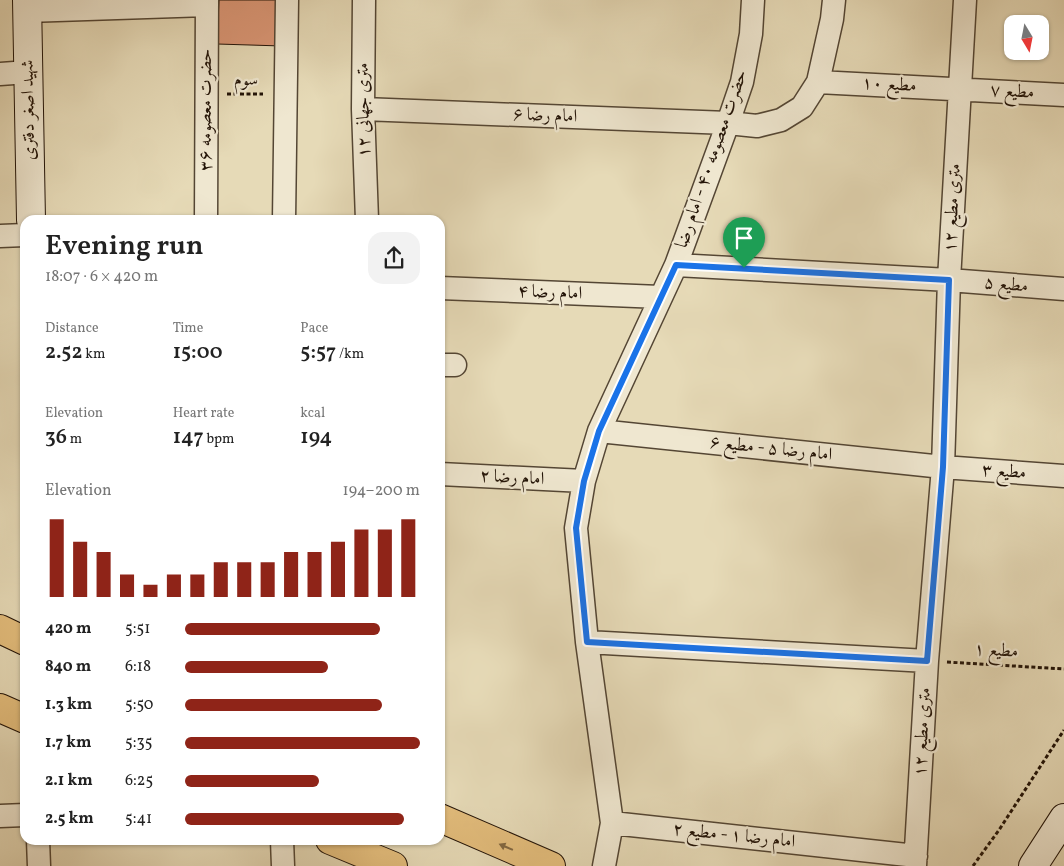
<!DOCTYPE html>
<meta charset="utf-8">
<style>
body{margin:0;font-family:Vollkorn,Amiri,serif;background:#f2f2f2;color:#222;height:100vh;display:flex;flex-direction:column;font-size:19px;white-space:nowrap}
*{box-sizing:border-box;margin:0}
p{font-size:16px;color:#767676}
.icon{flex:none;width:28px;height:28px;fill:none;stroke:currentColor;stroke-width:2;stroke-linecap:round;stroke-linejoin:round}
.map{position:relative;flex:1;overflow:hidden}
.drawer{position:absolute;left:20px;top:215px;width:425px;height:630px;display:flex;flex-direction:column;background:#fff;border-radius:15px;box-shadow:0 1px 4px #0004}
.drawer>*{flex:none}
.needle{width:32px;rotate:170deg}
.tools{position:absolute;left:1004px;top:15px;display:grid;gap:10px}
.tools a{display:grid;place-items:center;width:45px;height:45px;border-radius:10px;background:#fff;box-shadow:0 1px 4px #0004;font-size:25px}
.pin{position:absolute;display:grid;place-items:center;width:42px;height:42px;color:#fff;margin:-51px -21px;border-radius:50% 50% 50% 0;rotate:-45deg;box-shadow:0 0 5px #0007}
.pin .icon{rotate:45deg}
.round{display:grid;place-items:center;flex:none;width:52px;height:52px;border-radius:15px;background:#f2f2f2}
.headline{display:flex;align-items:center;justify-content:space-between;height:85px;padding:0 25px}
h1{font-size:28px;font-weight:600;line-height:38px}
.stats{display:grid;grid-template-columns:repeat(3,1fr);gap:8px;height:85px;padding:5px 25px}
.stats div{display:grid;align-content:center}
.stats b{font-size:21px;font-weight:600}
.stats small{font-size:14px;font-weight:400}
.stats p{font-size:14px}
.chart{height:140px;padding:10px 25px}
.chart p{display:flex;justify-content:space-between}
.chart svg{width:100%;height:90px;margin-top:5px;stroke:#8f2418;stroke-width:6}
ul{padding:0 25px;list-style:none;font-size:16px}
li{display:grid;grid-template-columns:80px 60px 1fr;align-items:center;height:38px}
li i{height:12px;border-radius:6px;background:#8f2418}
.map>svg:first-child{display:block}
.building{fill:#da9675;stroke:#231408}
.lines{fill:none;stroke-linecap:round;stroke-linejoin:round}
.street-casing{stroke:#544634;stroke-width:25}
.secondary-casing{stroke:#231408;stroke-width:30}
.primary-casing{stroke:#231408;stroke-width:30}
.path{stroke:#231408;stroke-width:3;stroke-dasharray:4 2.5;stroke-linecap:butt}
.street{stroke:#efe7d0;stroke-width:22}
.secondary{stroke:#efe7d0;stroke-width:28}
.primary{stroke:#e3bd7c;stroke-width:28}
.oneway{fill:#836842}
.route-casing{stroke:#fff;stroke-width:10}
.route{stroke:#1a73e8;stroke-width:6}
.labels{text-anchor:middle;dominant-baseline:central;stroke-width:4.5;stroke-linejoin:round;paint-order:stroke}
.street-label{font-size:18px;fill:#231408;stroke:#efe7d0}
</style>
<div class="map">
<svg width="1064" height="866" viewBox="0 0 1064 866">
<rect width="100%" height="100%" fill="#e6dab7"/>
<filter id="stains"><feTurbulence type="fractalNoise" baseFrequency=".004" numOctaves="4"/><feColorMatrix values="0 0 0 0 .2 0 0 0 0 .09 0 0 0 0 .02 0 0 0 .5 -.17"/></filter>
<radialGradient id="worn" r=".72"><stop offset=".6" stop-color="#630" stop-opacity="0"/><stop offset="1" stop-color="#630" stop-opacity=".3"/></radialGradient>
<path class="building" d="M 219,0 L 283,0 L 282,46 L 217,44 Z"/>
<g class="lines">
<g class="street-casing">
<path id="street" d="M 364,0 L 363,109 L 367,220
M 27,11 L 207,5
M 0,74 L 28,72
M 818,82 L 1064,95
M 363,109 L 728,123 L 757,126 L 781,120 L 802,107 L 818,82 L 832,19 L 834,0
M 206,220 L 207,0
M 284,220 L 287,0
M 0,236 L 25,235
M 676,265 L 949,280 L 1064,289
M 440,288 L 660,297
M 440,365 L 455,365
M 599,431 L 943,467 L 1064,476
M 440,474 L 584,481
M 587,642 L 927,661
M 0,816 L 25,815
M 612,823 L 916,856
M 38,840 L 39,866
M 282,840 L 283,866
M 604,866 L 612,823 L 587,642 L 576,528 L 584,481 L 599,431 L 676,265 L 728,123 L 742,82 L 751,34 L 753,0
M 915,866 L 927,661 L 943,467 L 949,280 L 965,0"/>
</g>
<g class="secondary-casing">
<path id="secondary" d="M 27,0 L 31,220
M 1033,866 L 1064,818"/>
</g>
<g class="primary-casing">
<path id="primary" d="M 0,629 L 25,641
M 0,708 L 25,719
M 440,818 L 551,866
M 330,840 L 393,866"/>
</g>
<path class="path" d="M 227,94 L 263,94
M 947,662 L 1064,669
M 973,866 L 999,830 L 1064,730"/>
<use href="#street" class="street"/>
<use href="#secondary" class="secondary"/>
<use href="#primary" class="primary"/>
</g>
<defs><path id="oneway-solid" d="M-6-.8H1V-3.2L6.5 0L1 3.2V.8H-6Z" transform="scale(1.25)"/></defs>
<use class="oneway" href="#oneway-solid" transform="translate(506 847) rotate(-157)"/>
<g class="lines">
<g class="route-casing">
<path id="route" d="M 676,265 L 949,280 L 943,467 L 927,661 L 587,642 L 576,528 L 584,481 L 599,431 Z"/>
</g>
<use href="#route" class="route"/>
</g>
<g class="labels">
<g class="street-label">
<text x="246" y="80">سوم</text>
<text transform="translate(889 85) rotate(3)">مطیع ۱۰</text>
<text transform="translate(1012 92) rotate(3)">مطیع ۷</text>
<text transform="translate(29 110) rotate(-91)">شهید اصغر دفتری</text>
<text transform="translate(206 110) rotate(-90)">حضرت معصومه ۳۶</text>
<text transform="translate(364 110) rotate(-91)">۱۲ متری جهانی</text>
<text transform="translate(545 116) rotate(2)">امام رضا ۶</text>
<text transform="translate(712 159) rotate(-71)">حضرت معصومه ۴۰ - امام رضا</text>
<text transform="translate(953 208) rotate(-87)">۱۲ متری مطیع</text>
<text transform="translate(1006 285) rotate(5)">مطیع ۵</text>
<text transform="translate(550 293) rotate(2)">امام رضا ۴</text>
<text transform="translate(771 449) rotate(6)">امام رضا ۵ - مطیع ۶</text>
<text transform="translate(1004 472) rotate(4)">مطیع ۳</text>
<text transform="translate(512 478) rotate(3)">امام رضا ۲</text>
<text transform="translate(996 651) rotate(3)">مطیع ۱</text>
<text transform="translate(923 732) rotate(-87)">۱۲ متری مطیع</text>
<text transform="translate(734 836) rotate(6)">امام رضا ۱ - مطیع ۲</text>
</g>
</g>
<rect width="100%" height="100%" filter="url(#stains)"/>
<rect width="100%" height="100%" fill="url(#worn)"/>
</svg>
<div class="tools">
<a><svg class="needle" viewBox="-14 -14 28 28"><path d="M0-13l5 13h-10z" fill="#e53935"/><path d="M0 13l5-13h-10z" fill="#767676"/></svg></a>
</div>
<div class="pin" style="left:744px;top:268px;background:#1e9e55"><svg class="icon" aria-label="arrive" viewBox="0 0 24 24"><path d="M6 21V4h12l-3 4 3 4H6"/></svg></div>
<section class="drawer">
<div class="headline"><div><h1>Evening run</h1><p>18:07 · 6 × 420 m</p></div><a class="round"><svg class="icon" aria-label="share" viewBox="0 0 24 24"><path d="M12 15V3M7 8l5-5 5 5M5 13v7h14v-7"/></svg></a></div>
<div class="stats">
<div><p>Distance</p><b>2.52<small> km</small></b></div>
<div><p>Time</p><b>15:00</b></div>
<div><p>Pace</p><b>5:57<small> /km</small></b></div>
</div>
<div class="stats">
<div><p>Elevation</p><b>36<small> m</small></b></div>
<div><p>Heart rate</p><b>147<small> bpm</small></b></div>
<div><p>kcal</p><b>194</b></div>
</div>
<div class="chart"><p><span>Elevation</span>194–200 m</p>
<svg viewBox="0 0 160 44" preserveAspectRatio="none"><path d="M5 44V6M15 44V17M25 44V22M35 44V33M45 44V38M55 44V33M65 44V33M75 44V27M85 44V27M95 44V27M105 44V22M115 44V22M125 44V17M135 44V11M145 44V11M155 44V6"/></svg>
</div>
<ul>
<li><b>420 m</b>5:51<i style="width:83%"></i></li>
<li><b>840 m</b>6:18<i style="width:61%"></i></li>
<li><b>1.3 km</b>5:50<i style="width:84%"></i></li>
<li><b>1.7 km</b>5:35<i style="width:100%"></i></li>
<li><b>2.1 km</b>6:25<i style="width:57%"></i></li>
<li><b>2.5 km</b>5:41<i style="width:93%"></i></li>
</ul>
</section>
</div>
